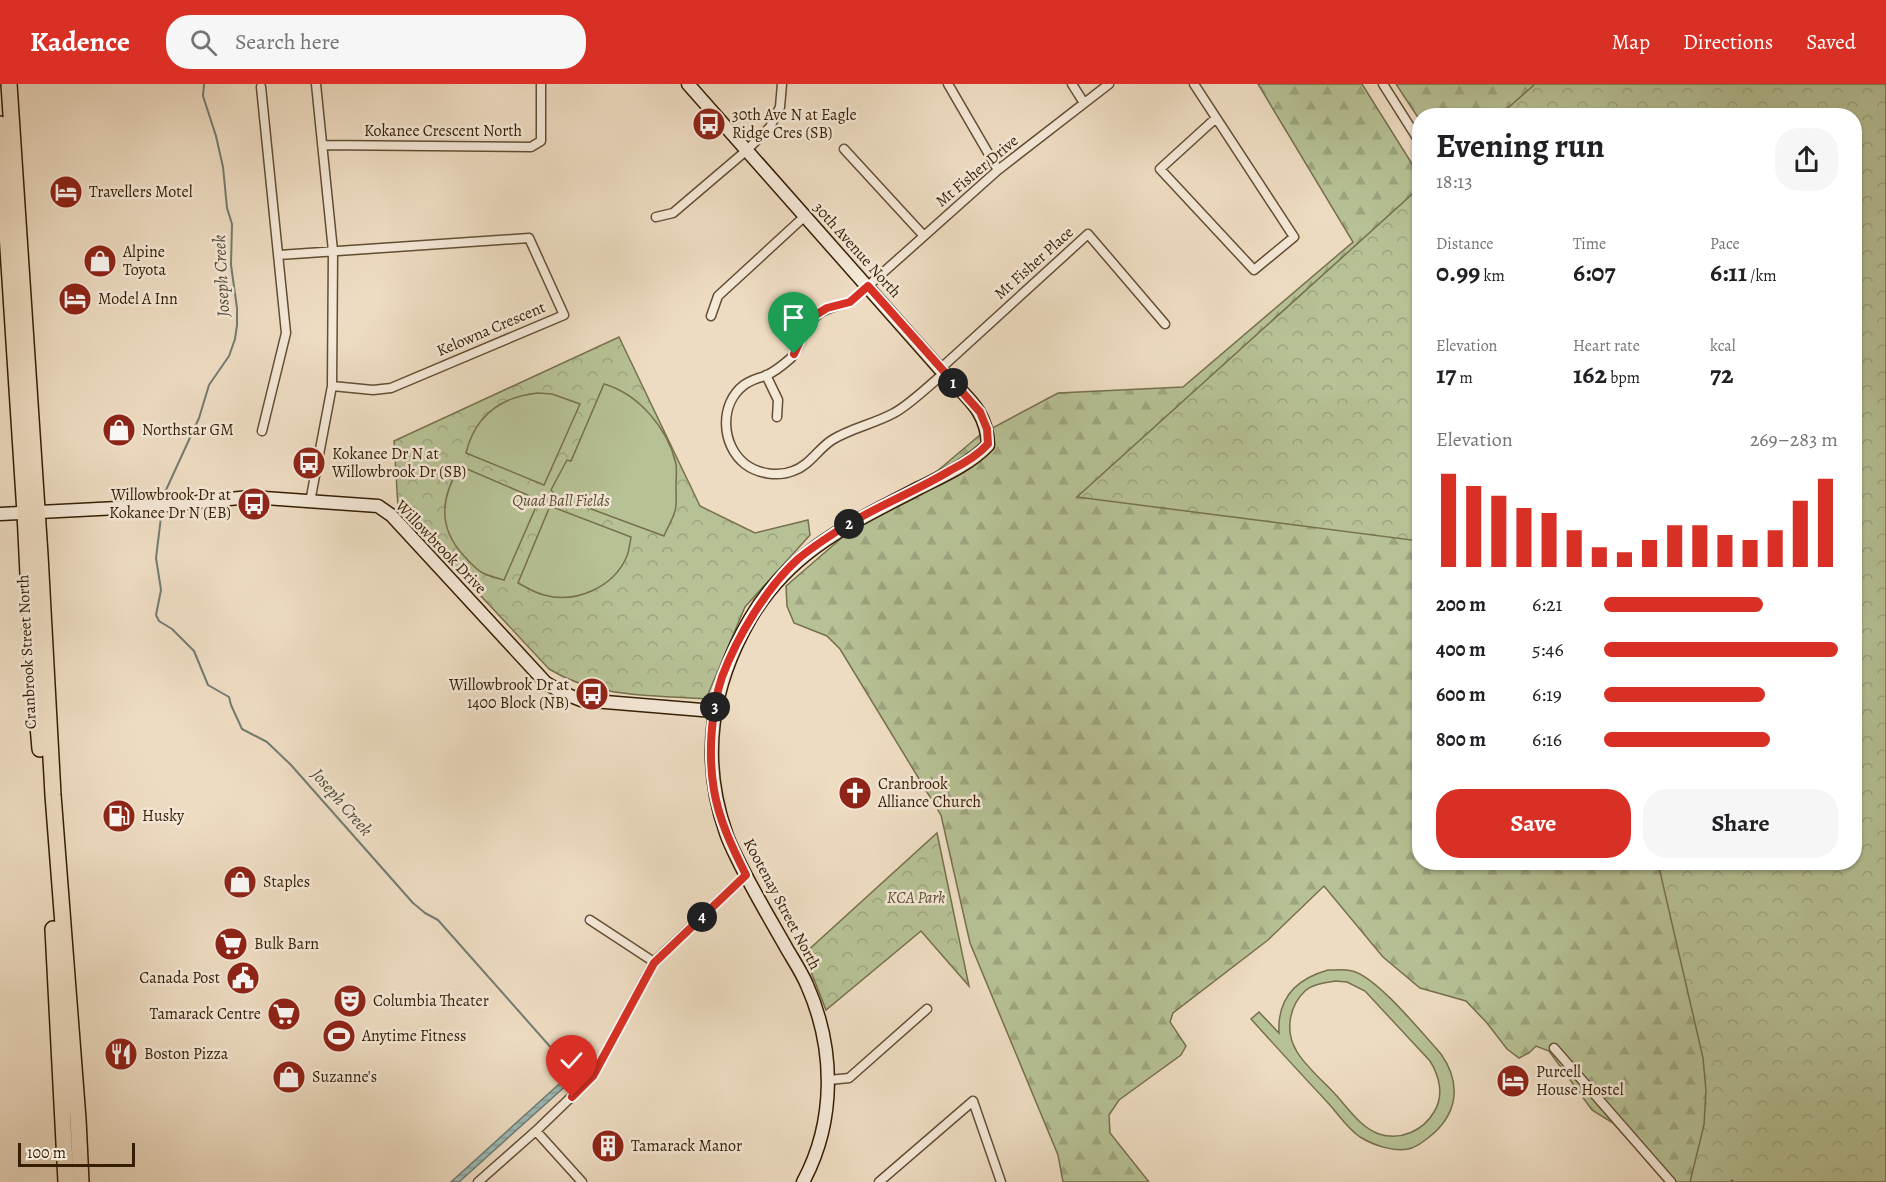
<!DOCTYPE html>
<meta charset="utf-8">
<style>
body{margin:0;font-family:Alegreya,serif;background:#f6f6f6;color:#202124;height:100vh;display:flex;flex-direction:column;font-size:22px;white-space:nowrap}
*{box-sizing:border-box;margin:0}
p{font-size:20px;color:#757577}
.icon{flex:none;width:33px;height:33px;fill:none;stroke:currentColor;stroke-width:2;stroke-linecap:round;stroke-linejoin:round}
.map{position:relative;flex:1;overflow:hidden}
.sheet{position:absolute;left:1412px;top:24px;width:450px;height:762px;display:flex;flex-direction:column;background:#fff;border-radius:24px;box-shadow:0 2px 4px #0004}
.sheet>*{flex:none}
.scale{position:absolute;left:18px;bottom:15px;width:117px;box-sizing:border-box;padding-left:6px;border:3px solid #351e03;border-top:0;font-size:16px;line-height:21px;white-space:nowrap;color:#351e03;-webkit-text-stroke:4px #f4e8d7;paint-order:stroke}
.pin{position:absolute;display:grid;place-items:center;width:51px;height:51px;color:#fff;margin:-62px -26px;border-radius:50% 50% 50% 0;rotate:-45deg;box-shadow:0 0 6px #0007}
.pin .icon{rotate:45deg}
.km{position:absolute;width:30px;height:30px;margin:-15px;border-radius:50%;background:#222;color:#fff;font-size:16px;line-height:30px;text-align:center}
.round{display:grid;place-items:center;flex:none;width:63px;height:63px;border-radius:24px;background:#f6f6f6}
.summary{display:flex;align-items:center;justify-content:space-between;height:102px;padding:0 24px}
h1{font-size:33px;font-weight:700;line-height:45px}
.figures{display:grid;grid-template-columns:repeat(3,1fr);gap:9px;height:102px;padding:6px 24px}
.figures div{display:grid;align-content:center}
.figures b{font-size:26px;font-weight:700}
.figures small{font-size:16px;font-weight:400}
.figures p{font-size:16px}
.chart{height:168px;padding:12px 24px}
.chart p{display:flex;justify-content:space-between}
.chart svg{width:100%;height:108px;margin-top:6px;stroke:#d93025;stroke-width:6}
.primary-button{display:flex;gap:12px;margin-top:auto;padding:12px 24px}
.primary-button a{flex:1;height:69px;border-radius:24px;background:#d93025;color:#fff;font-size:24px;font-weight:700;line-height:69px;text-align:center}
.primary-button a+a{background:#f6f6f6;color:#202124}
ul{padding:0 24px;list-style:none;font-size:20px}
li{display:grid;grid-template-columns:96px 72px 1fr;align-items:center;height:45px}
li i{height:15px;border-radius:8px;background:#d93025}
header{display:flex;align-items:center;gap:36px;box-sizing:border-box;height:84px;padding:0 30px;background:#d93025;color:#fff}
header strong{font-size:28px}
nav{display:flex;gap:33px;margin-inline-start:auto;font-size:21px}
.search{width:420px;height:54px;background:#f6f6f6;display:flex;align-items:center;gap:15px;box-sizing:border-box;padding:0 21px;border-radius:24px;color:#757577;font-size:22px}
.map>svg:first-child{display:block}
.forest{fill:url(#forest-firs);stroke:#76704c;stroke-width:1.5}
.park{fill:url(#park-crowns);stroke:#76704c;stroke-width:1.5}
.garden{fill:#b6c195;stroke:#76704c;stroke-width:1.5;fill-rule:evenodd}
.water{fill:url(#water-rules);stroke:#727c70;stroke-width:1.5}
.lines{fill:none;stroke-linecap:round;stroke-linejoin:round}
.stream{stroke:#727c70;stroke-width:2}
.street-casing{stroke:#634e33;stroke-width:11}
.secondary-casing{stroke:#351e03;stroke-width:15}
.highway-casing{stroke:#351e03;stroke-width:18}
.street{stroke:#f4e8d7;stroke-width:8}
.secondary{stroke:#f4e8d7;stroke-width:12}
.highway{stroke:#eedcc2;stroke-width:15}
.route-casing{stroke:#fff;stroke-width:12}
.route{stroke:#d93025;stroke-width:8}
.labels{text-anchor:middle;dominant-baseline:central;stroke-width:5;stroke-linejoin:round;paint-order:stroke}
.poi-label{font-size:16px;fill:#351e03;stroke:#f4e8d7;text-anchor:start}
.street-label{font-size:16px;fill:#351e03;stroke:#f4e8d7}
.park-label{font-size:16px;font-style:italic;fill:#5c4f2f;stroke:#f4e8d7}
.water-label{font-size:18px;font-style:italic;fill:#544d39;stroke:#f4e8d7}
</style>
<header>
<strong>Kadence</strong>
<div class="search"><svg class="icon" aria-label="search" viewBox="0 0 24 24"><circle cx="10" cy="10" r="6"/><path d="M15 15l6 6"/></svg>Search here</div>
<nav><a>Map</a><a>Directions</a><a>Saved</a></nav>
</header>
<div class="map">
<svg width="1886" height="1098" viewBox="0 0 1886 1098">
<defs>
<pattern id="forest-firs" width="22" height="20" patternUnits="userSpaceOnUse" patternTransform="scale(1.5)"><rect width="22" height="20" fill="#b6c195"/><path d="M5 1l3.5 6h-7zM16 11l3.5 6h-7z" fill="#9da57f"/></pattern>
<pattern id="park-crowns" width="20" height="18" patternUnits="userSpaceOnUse" patternTransform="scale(1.5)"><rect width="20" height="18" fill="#b6c195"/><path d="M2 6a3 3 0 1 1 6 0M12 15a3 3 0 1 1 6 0" fill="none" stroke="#9da57f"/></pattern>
<pattern id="water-rules" width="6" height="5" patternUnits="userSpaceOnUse" patternTransform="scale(1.5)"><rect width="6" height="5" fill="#9bbab8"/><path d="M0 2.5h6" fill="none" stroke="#869f9d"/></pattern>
</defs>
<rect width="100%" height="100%" fill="#eedcc2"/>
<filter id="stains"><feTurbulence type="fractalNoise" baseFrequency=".00333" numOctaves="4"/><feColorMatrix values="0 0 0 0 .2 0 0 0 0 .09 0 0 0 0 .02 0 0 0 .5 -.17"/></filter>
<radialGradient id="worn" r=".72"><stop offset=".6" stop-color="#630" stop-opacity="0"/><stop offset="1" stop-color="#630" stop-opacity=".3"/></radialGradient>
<path class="forest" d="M 1258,0 L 1362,0 L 1419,91 L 1419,778 L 1854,778 L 1886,328 L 1886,1098 L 1667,1098 L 1613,1039 L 1592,1026 L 1549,967 L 1536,962 L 1529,969 L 1519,974 L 1507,965 L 1487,939 L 1466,917 L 1420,904 L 1383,873 L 1324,802 L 1268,856 L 1173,929 L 1170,938 L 1186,962 L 1181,971 L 1119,1016 L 1109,1031 L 1110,1049 L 1149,1098 L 1063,1098 L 1058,1071 L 970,859 L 941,731 L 840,565 L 827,552 L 794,539 L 787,522 L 786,502 L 845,451 L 910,410 L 981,350 L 1058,309 L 1183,303 L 1353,158 Z
M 1396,0 L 1823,0 L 1827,31 L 1419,32 L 1419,35 Z"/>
<path class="park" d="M 1535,0 L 1886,0 L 1886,1098 L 1734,1098 L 1732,1096 L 1730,1098 L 1690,1098 L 1704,1041 L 1706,1007 L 1703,974 L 1658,779 L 1854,778 L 1854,32 L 1500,31 Z
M 1419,104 L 1419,457 L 1077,413 Z
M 619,253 L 700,422 L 755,449 L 808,436 L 810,451 L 745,523 L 706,615 C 653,611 596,614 549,585 L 398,423 L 394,357 Z
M 937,749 L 969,902 L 921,847 L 826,926 L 804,870 Z"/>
<path class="garden" d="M 604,300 C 639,310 668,345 676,380 C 677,387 676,396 676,403 C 676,411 677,420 675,427 C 673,435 667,444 664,452 L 556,412 L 551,406 L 567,376 L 571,377 Z
M 538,309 L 552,310 L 580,320 L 544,401 L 466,369 C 475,332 500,313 538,309 Z
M 460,382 L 539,416 L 504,496 C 497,494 488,492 481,488 C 475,484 469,477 464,472 C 437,443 441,413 460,382 Z
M 550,422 L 631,453 C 630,459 629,466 627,472 C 614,503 576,520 544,511 C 535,509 526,503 518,499 Z
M 1328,886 C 1336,886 1345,885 1352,887 C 1376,892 1423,950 1441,970 C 1462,1000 1458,1031 1428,1054 C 1423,1058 1415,1064 1408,1065 C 1393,1068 1373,1061 1360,1053 C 1348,1045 1338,1030 1329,1020 C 1303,992 1277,964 1251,935 L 1259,928 L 1279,949 C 1277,914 1296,895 1328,886 ZM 1335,897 L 1347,898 L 1365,907 L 1430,977 C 1440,993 1444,1012 1434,1028 C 1423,1047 1400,1057 1379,1050 C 1361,1044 1348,1024 1335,1010 C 1324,998 1303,980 1296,966 C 1285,947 1289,922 1305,907 C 1312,900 1325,899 1335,897 Z"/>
<path class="water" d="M 568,992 L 570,998 L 459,1098 L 451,1098 Z"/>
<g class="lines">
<path class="stream" d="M 166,406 L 199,334 L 209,301 L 229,272 L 235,255 L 237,241 L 237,224 L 231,181 L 232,140 L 227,124 L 223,83 L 216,52 L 203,12 L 204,0
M 162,425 L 156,474 L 161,506 L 156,531 L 159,537 L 172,545 L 194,567 L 208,601 L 229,613 L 231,621 L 242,645 L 267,658 L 291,681 L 413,819 L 425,829 L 438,836 L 569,984 L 566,994"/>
<g class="street-casing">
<path id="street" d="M 948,0 L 998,86
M 1072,0 L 1084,19
M 1109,0 L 998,86 L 850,218 C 825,225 812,228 802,254 C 799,261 796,268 791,274 C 783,281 775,288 765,292 C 757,294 751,296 744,301 C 719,320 721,361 745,380 C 758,390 778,393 793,387 C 809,382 818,365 832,356 C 851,344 874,340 894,329 C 908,322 931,300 944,289 L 940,285 L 1088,150 L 1165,240
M 1194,0 L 1294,153 L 1254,186 L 1160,85 L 1216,34
M 1383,0 L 1419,57
M 261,3 L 286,249 L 262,347
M 322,61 L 531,63 L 541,57 L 541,0
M 844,65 L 924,152
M 656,133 L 673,129 L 747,66 L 770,43 L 780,23 L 782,0
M 279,171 L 529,154 L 564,231 L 391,304 L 373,306 L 332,302
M 711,232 L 718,212 L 805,132
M 766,291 L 778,316 L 777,333
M 310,418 L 332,302 L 333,167 L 316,0
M 590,836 L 654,878
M 1554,964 L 1671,1098
M 829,996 L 849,994 L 927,925
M 536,1047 L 582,1098
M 478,1098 L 538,1045 L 593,992 L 654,878 L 746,791
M 879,1098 L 973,1017 L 1001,1098"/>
</g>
<g class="secondary-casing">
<path id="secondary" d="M 688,0 L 940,285
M 0,430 L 157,422 L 250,413 L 378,422 L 391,431 L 546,599 L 563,609 L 581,616 L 714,627
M 803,1098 C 836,1037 835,964 807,901 C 802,889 794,877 787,865 C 770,835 752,805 737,774 C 733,766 729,758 726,749 C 700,675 711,602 750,535 C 790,466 852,439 919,404 C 943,392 970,380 988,361 C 987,326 966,313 944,289"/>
</g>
<g class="highway-casing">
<path id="highway" d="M 9,0 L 40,471 L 53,711 L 78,1035 L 81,1098
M 0,40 L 25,429 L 32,571 L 40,665
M 53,845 L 66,1098"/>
</g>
<use href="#street" class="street"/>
<use href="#secondary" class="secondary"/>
<use href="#highway" class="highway"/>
</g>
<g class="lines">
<g class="route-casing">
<path id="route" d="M 572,1013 L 593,992 L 654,879 L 746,791 C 732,763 719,736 714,706 C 708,672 711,625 722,593 C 737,553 766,504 798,475 C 810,465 825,455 839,446 C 874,423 915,408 951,386 C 965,379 977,372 988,360 L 987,345 L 980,328 L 868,202 L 850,218 L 827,224 L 814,232 L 806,244 L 794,270"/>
</g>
<use href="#route" class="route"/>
</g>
<defs>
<g id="bus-disc" transform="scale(1.725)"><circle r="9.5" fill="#8f2418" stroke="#f4e8d7"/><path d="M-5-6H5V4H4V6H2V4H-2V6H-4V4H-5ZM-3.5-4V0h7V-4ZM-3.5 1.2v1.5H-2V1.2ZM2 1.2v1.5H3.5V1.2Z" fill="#fff"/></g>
<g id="hotel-disc" transform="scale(1.725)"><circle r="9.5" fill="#8f2418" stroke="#f4e8d7"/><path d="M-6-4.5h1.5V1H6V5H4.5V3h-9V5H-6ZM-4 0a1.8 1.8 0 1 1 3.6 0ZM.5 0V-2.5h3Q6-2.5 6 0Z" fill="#fff"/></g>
<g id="shop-disc" transform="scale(1.725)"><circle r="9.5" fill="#8f2418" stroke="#f4e8d7"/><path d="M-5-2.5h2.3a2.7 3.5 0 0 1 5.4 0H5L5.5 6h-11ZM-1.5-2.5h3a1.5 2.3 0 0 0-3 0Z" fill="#fff"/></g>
<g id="church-disc" transform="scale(1.725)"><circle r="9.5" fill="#8f2418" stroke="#f4e8d7"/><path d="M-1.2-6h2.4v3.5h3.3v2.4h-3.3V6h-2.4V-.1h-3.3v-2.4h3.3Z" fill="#fff"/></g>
<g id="fuel-disc" transform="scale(1.725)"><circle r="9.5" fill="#8f2418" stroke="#f4e8d7"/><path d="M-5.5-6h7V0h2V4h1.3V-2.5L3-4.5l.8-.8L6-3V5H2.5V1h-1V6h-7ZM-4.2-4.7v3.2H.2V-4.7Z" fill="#fff"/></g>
<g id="supermarket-disc" transform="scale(1.725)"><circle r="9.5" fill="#8f2418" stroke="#f4e8d7"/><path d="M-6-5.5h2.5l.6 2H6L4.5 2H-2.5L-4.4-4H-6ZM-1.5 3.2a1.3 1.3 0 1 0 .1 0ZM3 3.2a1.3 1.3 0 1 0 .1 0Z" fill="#fff"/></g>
<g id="civic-disc" transform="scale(1.725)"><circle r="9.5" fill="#8f2418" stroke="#f4e8d7"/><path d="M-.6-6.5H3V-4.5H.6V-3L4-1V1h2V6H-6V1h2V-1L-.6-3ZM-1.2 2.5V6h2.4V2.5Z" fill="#fff"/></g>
<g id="theatre-disc" transform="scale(1.725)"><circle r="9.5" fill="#8f2418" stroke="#f4e8d7"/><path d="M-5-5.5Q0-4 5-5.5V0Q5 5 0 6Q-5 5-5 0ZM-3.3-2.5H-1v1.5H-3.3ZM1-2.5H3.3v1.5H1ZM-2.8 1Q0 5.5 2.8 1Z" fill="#fff"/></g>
<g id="stadium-disc" transform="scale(1.725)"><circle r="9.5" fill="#8f2418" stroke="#f4e8d7"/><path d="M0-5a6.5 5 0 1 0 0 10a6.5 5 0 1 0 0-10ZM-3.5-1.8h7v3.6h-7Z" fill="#fff"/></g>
<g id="restaurant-disc" transform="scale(1.725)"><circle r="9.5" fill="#8f2418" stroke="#f4e8d7"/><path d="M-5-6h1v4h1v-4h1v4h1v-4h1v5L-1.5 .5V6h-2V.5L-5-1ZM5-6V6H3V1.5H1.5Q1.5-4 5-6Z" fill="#fff"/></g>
<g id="building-disc" transform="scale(1.725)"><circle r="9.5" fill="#8f2418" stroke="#f4e8d7"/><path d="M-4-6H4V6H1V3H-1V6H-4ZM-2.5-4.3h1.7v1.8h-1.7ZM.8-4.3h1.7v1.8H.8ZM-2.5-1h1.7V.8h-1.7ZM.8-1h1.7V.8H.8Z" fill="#fff"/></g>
</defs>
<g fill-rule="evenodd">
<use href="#bus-disc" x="709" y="40"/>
<use href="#hotel-disc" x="66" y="108"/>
<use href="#shop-disc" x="100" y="177"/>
<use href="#hotel-disc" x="75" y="215"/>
<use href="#shop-disc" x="119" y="346"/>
<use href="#bus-disc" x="309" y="379"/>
<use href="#bus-disc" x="254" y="420"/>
<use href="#bus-disc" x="592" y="610"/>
<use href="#church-disc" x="855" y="709"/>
<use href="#fuel-disc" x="119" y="732"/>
<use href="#shop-disc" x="240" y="798"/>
<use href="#supermarket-disc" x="231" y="860"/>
<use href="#civic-disc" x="243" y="894"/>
<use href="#theatre-disc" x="350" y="917"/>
<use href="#supermarket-disc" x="284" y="930"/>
<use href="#stadium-disc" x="339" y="952"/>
<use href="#restaurant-disc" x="121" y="970"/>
<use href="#shop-disc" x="289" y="993"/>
<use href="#hotel-disc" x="1513" y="997"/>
<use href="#building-disc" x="608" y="1062"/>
</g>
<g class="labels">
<g class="poi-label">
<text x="732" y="31">30th Ave N at Eagle<tspan x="732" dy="18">Ridge Cres (SB)</tspan></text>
<text x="89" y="108">Travellers Motel</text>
<text x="123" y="168">Alpine<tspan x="123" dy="18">Toyota</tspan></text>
<text x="98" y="215">Model A Inn</text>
<text x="142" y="346">Northstar GM</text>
<text x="332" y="370">Kokanee Dr N at<tspan x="332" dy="18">Willowbrook Dr (SB)</tspan></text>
<text x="231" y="411" text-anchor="end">Willowbrook Dr at<tspan x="231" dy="18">Kokanee Dr N (EB)</tspan></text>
<text x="569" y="601" text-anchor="end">Willowbrook Dr at<tspan x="569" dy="18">1400 Block (NB)</tspan></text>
<text x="878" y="700">Cranbrook<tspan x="878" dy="18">Alliance Church</tspan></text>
<text x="142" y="732">Husky</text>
<text x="263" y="798">Staples</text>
<text x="254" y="860">Bulk Barn</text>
<text x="220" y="894" text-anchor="end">Canada Post</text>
<text x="373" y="917">Columbia Theater</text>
<text x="261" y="930" text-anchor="end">Tamarack Centre</text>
<text x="362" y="952">Anytime Fitness</text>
<text x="144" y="970">Boston Pizza</text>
<text x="1536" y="988">Purcell<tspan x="1536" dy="18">House Hostel</tspan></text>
<text x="312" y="993">Suzanne's</text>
<text x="631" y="1062">Tamarack Manor</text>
</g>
<g class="street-label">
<text x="443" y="47">Kokanee Crescent North</text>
<text transform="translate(977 87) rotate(-40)">Mt Fisher Drive</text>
<text transform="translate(857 166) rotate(48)">30th Avenue North</text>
<text transform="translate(1034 179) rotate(-42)">Mt Fisher Place</text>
<text transform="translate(491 245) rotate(-23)">Kelowna Crescent</text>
<text transform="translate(441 463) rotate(46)">Willowbrook Drive</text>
<text transform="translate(27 568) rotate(-93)">Cranbrook Street North</text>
<text transform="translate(782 820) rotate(62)">Kootenay Street North</text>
</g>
<g class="park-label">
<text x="561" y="417">Quad Ball Fields</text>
<text x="916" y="814">KCA Park</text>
</g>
<g class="water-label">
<text transform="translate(221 192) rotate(-93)">Joseph Creek</text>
<text transform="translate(342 718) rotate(49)">Joseph Creek</text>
</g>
</g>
<rect width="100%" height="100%" filter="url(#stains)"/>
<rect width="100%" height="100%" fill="url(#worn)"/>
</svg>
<div class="scale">100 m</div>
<div class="pin" style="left:794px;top:270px;background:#1e9e55"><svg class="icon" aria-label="arrive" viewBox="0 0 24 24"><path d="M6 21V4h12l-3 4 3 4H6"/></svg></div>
<div class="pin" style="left:572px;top:1013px;background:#d93025"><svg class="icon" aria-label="check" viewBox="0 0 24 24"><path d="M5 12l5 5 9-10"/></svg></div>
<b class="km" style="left:953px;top:299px">1</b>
<b class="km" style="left:849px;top:440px">2</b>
<b class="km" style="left:715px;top:623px">3</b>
<b class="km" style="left:702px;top:833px">4</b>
<section class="sheet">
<div class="summary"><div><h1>Evening run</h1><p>18:13</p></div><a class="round"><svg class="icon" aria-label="share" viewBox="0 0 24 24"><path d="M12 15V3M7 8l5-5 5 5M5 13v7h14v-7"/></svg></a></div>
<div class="figures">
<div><p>Distance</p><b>0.99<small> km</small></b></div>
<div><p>Time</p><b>6:07</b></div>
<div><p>Pace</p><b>6:11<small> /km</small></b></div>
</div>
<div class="figures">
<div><p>Elevation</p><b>17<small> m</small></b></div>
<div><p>Heart rate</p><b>162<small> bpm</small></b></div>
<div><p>kcal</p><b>72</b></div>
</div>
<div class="chart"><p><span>Elevation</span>269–283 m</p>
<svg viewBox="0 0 160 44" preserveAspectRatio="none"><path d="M5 44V6M15 44V11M25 44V15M35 44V20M45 44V22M55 44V29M65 44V36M75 44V38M85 44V33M95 44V27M105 44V27M115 44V31M125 44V33M135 44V29M145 44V17M155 44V8"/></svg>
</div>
<ul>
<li><b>200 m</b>6:21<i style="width:68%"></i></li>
<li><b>400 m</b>5:46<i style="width:100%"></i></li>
<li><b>600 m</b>6:19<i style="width:69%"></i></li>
<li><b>800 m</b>6:16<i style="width:71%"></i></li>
</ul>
<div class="primary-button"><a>Save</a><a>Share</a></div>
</section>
</div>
